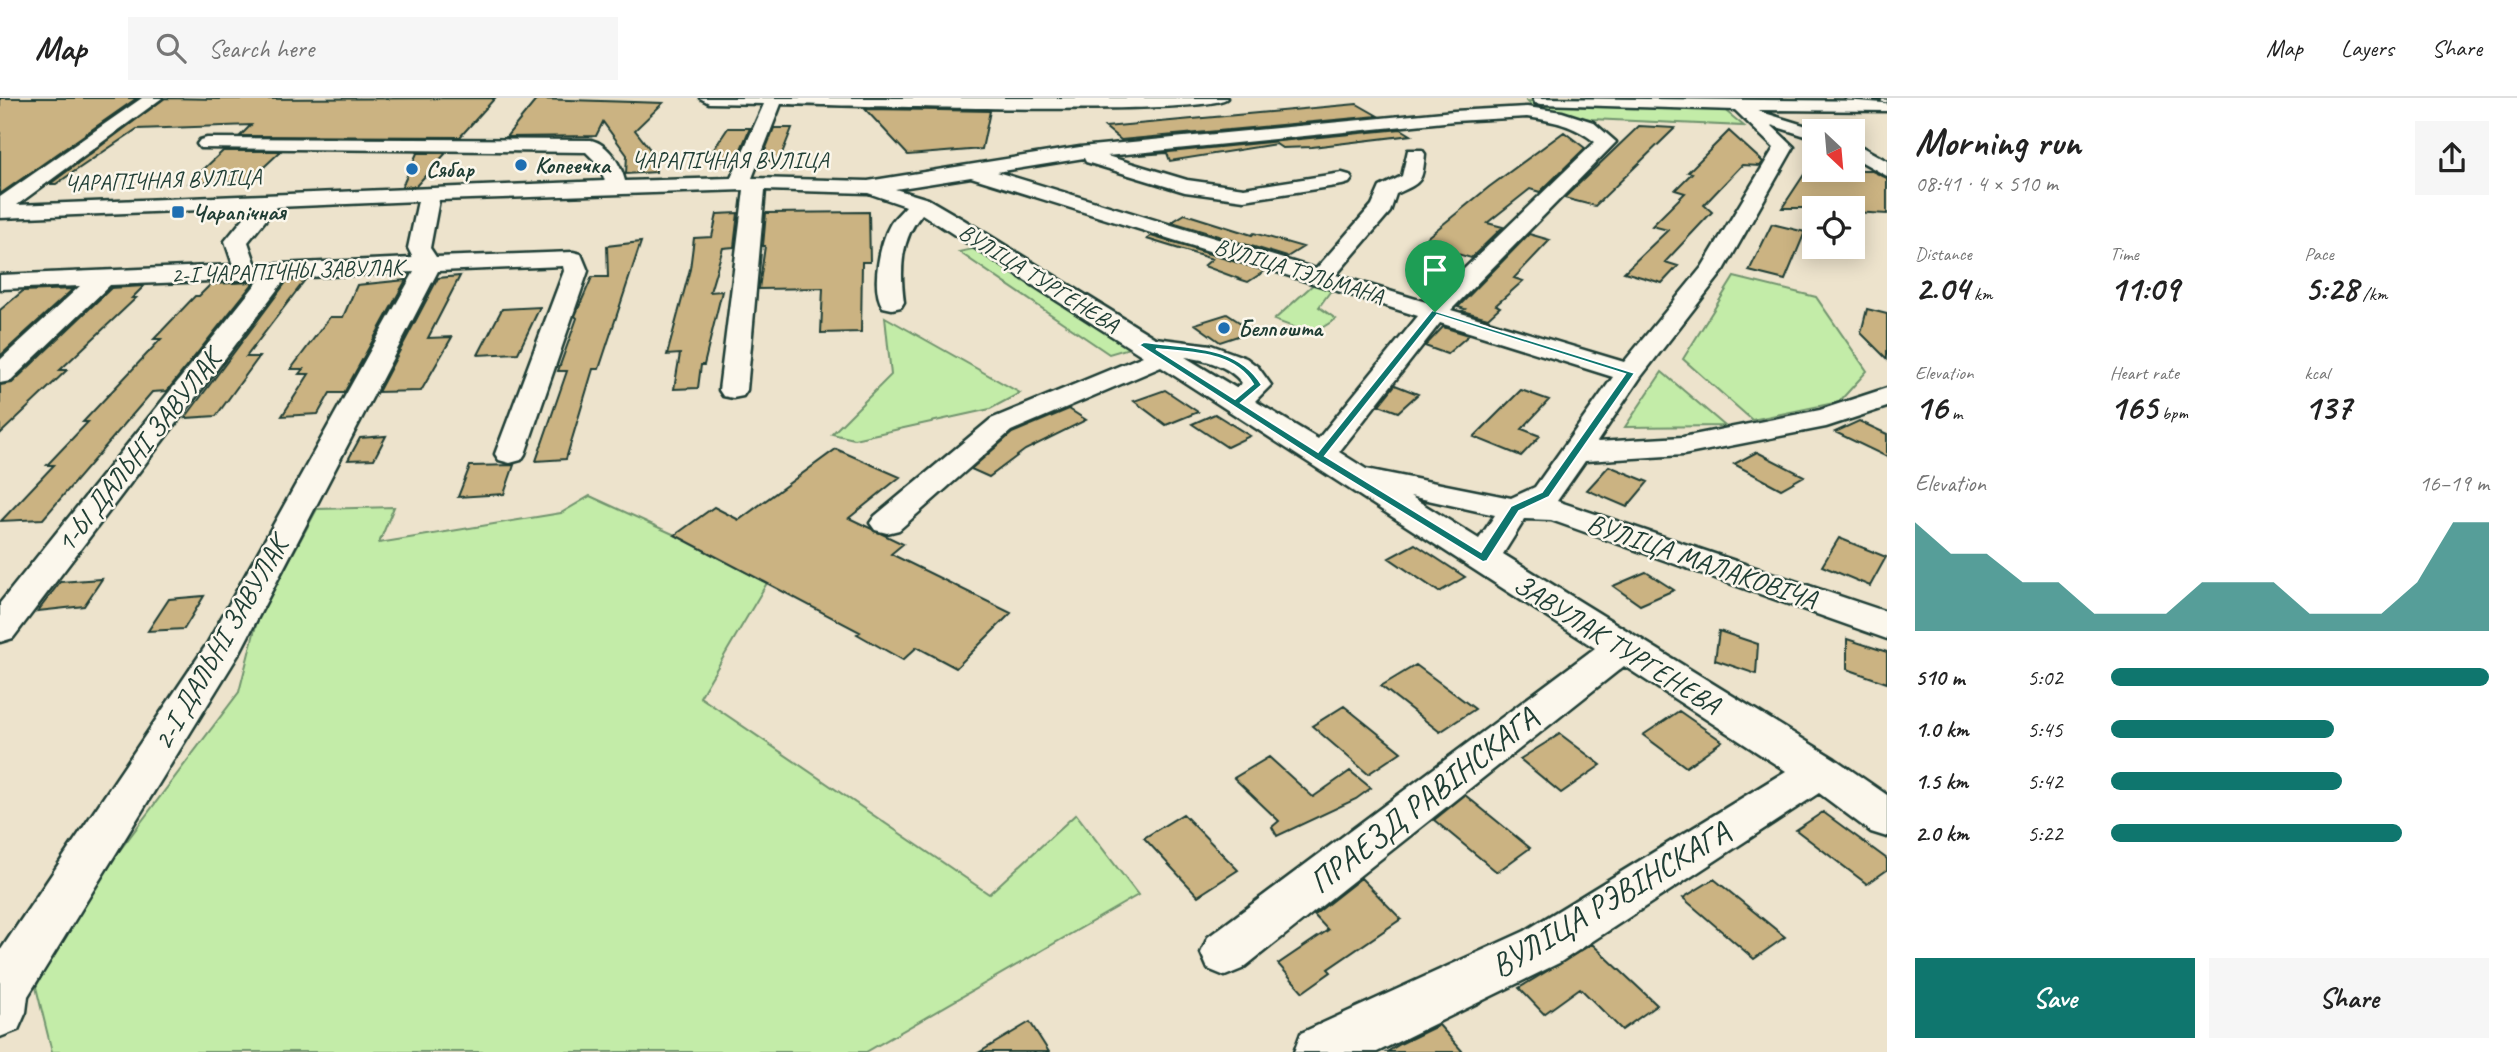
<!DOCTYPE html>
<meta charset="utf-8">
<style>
body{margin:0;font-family:Caveat,sans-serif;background:#f6f6f6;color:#222;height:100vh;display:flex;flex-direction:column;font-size:26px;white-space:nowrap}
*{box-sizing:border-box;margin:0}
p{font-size:23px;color:#767676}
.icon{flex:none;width:38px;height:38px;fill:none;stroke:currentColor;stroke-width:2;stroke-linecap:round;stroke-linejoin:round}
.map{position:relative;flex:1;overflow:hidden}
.panel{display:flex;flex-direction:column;background:#fff;width:630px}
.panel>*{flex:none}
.needle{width:46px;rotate:154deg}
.fabs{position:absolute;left:1802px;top:21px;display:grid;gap:14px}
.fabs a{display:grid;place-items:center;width:63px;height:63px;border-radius:0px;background:#fff;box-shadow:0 4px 18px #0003;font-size:35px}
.pin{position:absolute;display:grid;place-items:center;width:60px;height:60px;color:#fff;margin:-72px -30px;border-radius:50% 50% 50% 0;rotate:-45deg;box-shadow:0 0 7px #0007}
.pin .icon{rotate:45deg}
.round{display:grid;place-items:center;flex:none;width:74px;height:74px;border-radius:0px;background:#f6f6f6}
.head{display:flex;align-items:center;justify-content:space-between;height:119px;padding:0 28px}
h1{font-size:38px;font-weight:600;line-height:52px}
.stats{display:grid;grid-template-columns:repeat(3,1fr);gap:10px;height:119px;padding:7px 28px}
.stats div{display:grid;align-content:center}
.stats b{font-size:35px;font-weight:600}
.stats small{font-size:19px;font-weight:400}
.stats p{font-size:19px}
.chart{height:196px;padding:14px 28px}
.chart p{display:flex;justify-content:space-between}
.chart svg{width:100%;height:126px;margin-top:7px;fill:#0f766e;opacity:.7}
.action{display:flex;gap:14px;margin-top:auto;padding:14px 28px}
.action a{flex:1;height:80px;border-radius:0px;background:#0f766e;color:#fff;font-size:28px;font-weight:600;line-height:80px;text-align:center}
.action a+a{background:#f6f6f6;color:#222}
ul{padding:0 28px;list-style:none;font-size:23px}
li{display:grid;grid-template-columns:112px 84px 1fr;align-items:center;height:52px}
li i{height:18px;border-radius:9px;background:#0f766e}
header{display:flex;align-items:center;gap:42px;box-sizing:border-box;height:98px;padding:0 35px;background:#fff;border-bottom:2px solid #e0e0e0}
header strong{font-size:33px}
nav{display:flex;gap:38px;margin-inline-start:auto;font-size:24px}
.search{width:490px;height:63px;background:#f6f6f6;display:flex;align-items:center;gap:18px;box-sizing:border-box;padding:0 24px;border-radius:0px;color:#767676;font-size:26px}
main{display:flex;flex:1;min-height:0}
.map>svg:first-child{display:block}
.green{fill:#c3eca8;stroke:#71946e;stroke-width:2}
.building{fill:#cbb382;stroke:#1f3d34;stroke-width:2}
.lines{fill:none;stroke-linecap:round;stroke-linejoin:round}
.minor-casing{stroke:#1f3d34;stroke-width:5}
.minor{fill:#fbf7ec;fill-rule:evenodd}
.rail-casing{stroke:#1f3d34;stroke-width:4.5}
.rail{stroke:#fbf7ec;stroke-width:2.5;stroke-dasharray:9;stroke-linecap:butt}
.route{fill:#0f766e;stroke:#fff;stroke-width:2;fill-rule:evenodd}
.poi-dot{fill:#1f6fb2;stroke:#fbf7ec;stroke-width:2.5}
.labels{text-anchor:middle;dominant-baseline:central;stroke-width:5;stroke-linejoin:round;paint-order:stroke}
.far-street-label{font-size:23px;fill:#1f3d34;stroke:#fbf7ec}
.far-poi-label{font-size:23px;font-weight:bold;fill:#1f3d34;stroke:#fbf7ec;text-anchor:start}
.street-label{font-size:28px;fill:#1f3d34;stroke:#fbf7ec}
.near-street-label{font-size:33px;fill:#1f3d34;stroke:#fbf7ec}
</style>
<header>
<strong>Map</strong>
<div class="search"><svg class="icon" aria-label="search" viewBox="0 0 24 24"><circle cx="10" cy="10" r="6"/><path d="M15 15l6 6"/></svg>Search here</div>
<nav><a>Map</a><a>Layers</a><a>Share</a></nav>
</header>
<main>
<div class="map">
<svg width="1887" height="954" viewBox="0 0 1887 954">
<rect width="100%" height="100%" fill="#ede3cc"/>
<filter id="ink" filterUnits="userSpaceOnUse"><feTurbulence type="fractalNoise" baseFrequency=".0143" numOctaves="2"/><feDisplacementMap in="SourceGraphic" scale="14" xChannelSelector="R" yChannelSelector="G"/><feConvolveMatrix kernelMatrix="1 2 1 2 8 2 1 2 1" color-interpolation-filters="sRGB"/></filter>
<g filter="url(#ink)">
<path class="green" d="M 1527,3 L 1722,10 L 1744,28 L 1591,21 L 1537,13 Z
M 977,150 L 1133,249 L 1109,256 L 959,154 Z
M 1734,179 L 1816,199 L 1867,273 L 1839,304 L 1752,322 L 1683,261 Z
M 1316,184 L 1332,191 L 1319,209 L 1336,221 L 1312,236 L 1274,222 Z
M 885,219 L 1020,295 L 990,311 L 854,341 L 832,336 L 891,277 Z
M 1662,274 L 1725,328 L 1625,329 Z
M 590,398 L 675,437 L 767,485 L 700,599 L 989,796 L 1076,716 L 1138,797 L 866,954 L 52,954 L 36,889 L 71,817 L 239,594 L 257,523 L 317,411 L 394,409 L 379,445 L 561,415 Z"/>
<path class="building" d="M 0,0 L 137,0 L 0,96 Z
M 165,0 L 218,1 L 495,0 L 460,39 L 240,38 L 251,27 L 137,31 L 56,86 L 50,86 Z
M 537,1 L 663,5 L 635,32 L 656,59 L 656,74 L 626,76 L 627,57 L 603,24 L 596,38 L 506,39 Z
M 1357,6 L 1378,18 L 1121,42 L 1105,29 Z
M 865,11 L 940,12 L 990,13 L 982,51 L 908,57 Z
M 1639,28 L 1675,30 L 1595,108 L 1564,100 Z
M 728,30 L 750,30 L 736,63 L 706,63 Z
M 774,30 L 792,30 L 779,63 L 761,63 Z
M 1401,31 L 1411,37 L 1312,49 L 1282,50 L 1276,46 L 1170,63 L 1167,55 L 1139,57 Z
M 1729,33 L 1763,64 L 1760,68 L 1742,67 L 1704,107 L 1712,114 L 1665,164 L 1678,168 L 1662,185 L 1624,174 L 1668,132 L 1652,128 L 1685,95 L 1675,92 L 1692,75 L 1688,74 Z
M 1564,34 L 1585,50 L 1540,94 L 1530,91 L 1487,125 L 1503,129 L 1471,160 L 1420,145 L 1489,89 Z
M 223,53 L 281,53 L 249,83 L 189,85 Z
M 417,55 L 446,55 L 416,88 L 402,89 Z
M 1807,72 L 1870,72 L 1887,80 L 1887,116 L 1853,114 L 1853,110 L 1782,110 Z
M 869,114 L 870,164 L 862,164 L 861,234 L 821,235 L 823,190 L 759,191 L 765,148 L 763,148 L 766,115 Z
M 738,115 L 734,149 L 723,150 L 710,194 L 722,193 L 704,267 L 701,267 L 698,290 L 674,291 L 680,256 L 667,257 L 690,171 L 694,140 L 712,139 L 717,116 Z
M 1185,116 L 1252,137 L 1254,135 L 1303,149 L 1287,159 L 1172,124 Z
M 1772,126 L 1805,134 L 1785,182 L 1749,173 Z
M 1529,136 L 1550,142 L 1514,180 L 1523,183 L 1496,207 L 1500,209 L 1488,220 L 1462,213 L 1465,211 L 1458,209 Z
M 1151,138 L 1265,173 L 1248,184 L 1242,182 L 1204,168 L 1212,161 L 1147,141 Z
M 641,144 L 599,271 L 593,271 L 566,361 L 536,363 L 567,273 L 558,273 L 577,220 L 575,218 L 592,179 L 608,179 L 607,148 Z
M 460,178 L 428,240 L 452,239 L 421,293 L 378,294 L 438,180 Z
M 305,182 L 246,259 L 259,259 L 216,318 L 185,320 L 287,183 Z
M 406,182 L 344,295 L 330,295 L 318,316 L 282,318 L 309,276 L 299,276 L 303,271 L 291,271 L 330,219 L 343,219 L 357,187 Z
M 254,184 L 167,293 L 152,294 L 43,421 L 1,423 L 54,367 L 47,367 L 88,324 L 83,324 L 161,241 L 154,241 L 195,198 L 199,198 L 211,186 Z
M 144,188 L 132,200 L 136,200 L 60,272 L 67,272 L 0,336 L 0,287 L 12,285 L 111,190 Z
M 73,191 L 0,258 L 0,212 L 23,193 Z
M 540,209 L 518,255 L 478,257 L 502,211 Z
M 1867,211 L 1887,216 L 1887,261 L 1861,235 Z
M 1227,216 L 1253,233 L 1220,244 L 1195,226 Z
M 1443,229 L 1469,237 L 1447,256 L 1425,248 Z
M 1395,287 L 1418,296 L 1398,314 L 1379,307 Z
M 1165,292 L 1198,314 L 1166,327 L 1134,303 Z
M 1521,292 L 1549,302 L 1522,331 L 1540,338 L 1521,358 L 1474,339 Z
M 1069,311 L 1086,322 L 1025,352 L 989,379 L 971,371 L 1012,335 Z
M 1215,316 L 1250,338 L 1227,349 L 1192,326 Z
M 1859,323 L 1887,336 L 1887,359 L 1835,334 Z
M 386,338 L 374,361 L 348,362 L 360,340 Z
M 836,351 L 900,379 L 849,420 L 903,446 L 891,456 L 1011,515 L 956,570 L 917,549 L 903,562 L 857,536 L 860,534 L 675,437 L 714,409 L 739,422 Z
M 1757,354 L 1804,378 L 1781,391 L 1734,366 Z
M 514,367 L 504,396 L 458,399 L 470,368 Z
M 1609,368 L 1648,384 L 1627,409 L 1587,392 Z
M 1839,440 L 1886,459 L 1870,488 L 1822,468 Z
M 1415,446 L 1465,479 L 1439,494 L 1389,460 Z
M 1646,474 L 1674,492 L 1640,507 L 1613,488 Z
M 102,481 L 84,508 L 38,513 L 60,484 Z
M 204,498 L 184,531 L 148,533 L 169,501 Z
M 1719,533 L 1758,546 L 1756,576 L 1715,562 Z
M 1847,541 L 1887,554 L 1887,585 L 1847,571 Z
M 1416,567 L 1475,611 L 1440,634 L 1381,588 Z
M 1344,608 L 1401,654 L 1368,676 L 1312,628 Z
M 1679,613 L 1722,643 L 1686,669 L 1643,637 Z
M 1560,636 L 1601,667 L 1561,695 L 1520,661 Z
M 1269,659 L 1313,699 L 1350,673 L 1371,690 L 1356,701 L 1277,738 L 1272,729 L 1279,723 L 1234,680 Z
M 1465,697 L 1530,750 L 1497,774 L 1434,722 Z
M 1823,714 L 1887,761 L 1887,772 L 1867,786 L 1796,732 Z
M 1183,716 L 1238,772 L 1198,798 L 1144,740 Z
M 1361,780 L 1401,821 L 1328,871 L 1331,874 L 1303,894 L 1278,866 L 1328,832 L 1314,817 Z
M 1714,781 L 1785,839 L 1754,861 L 1683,800 Z
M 1592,846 L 1657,907 L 1622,932 L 1580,890 L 1544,916 L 1519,890 Z
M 1030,924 L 1049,954 L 980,954 Z
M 1439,927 L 1463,954 L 1387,954 L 1402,945 Z"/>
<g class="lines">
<g class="minor-casing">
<path id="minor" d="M 142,0 L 162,0 L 17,107 L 605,83 L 599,67 L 586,54 L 200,50 L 197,46 L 200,42 L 207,40 L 591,42 C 608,46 621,66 625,83 L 731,80 L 764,6 L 709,5 L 700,0 L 1227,0 C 1210,19 833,7 781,6 L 752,80 L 868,83 L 1080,49 L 1454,13 L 1527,9 L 1562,14 L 1593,24 L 1616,44 L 1451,212 L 1624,264 L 1702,169 L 1774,50 L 1735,12 L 1541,6 L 1535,5 L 1533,0 L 1887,3 L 1887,13 L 1755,12 L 1823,33 L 1815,33 L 1815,41 L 1771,27 L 1794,49 L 1724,172 L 1640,280 L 1597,344 L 1683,339 L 1820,312 L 1887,290 L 1887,309 L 1826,329 L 1683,357 L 1585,363 L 1557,403 L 1887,514 L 1887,541 L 1551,422 L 1525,421 L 1503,456 L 1835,661 L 1887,697 L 1887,739 L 1871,734 L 1819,695 L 1559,865 L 1377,954 L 1294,954 L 1301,935 L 1525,833 L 1786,673 L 1624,568 L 1242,871 L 1225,878 L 1208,871 L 1201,855 L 1208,839 L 1595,550 L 1161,269 L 1011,333 L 899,432 L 887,435 L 875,432 L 870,425 L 875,418 L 991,321 L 1143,258 L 922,116 C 900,141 900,173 904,204 L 901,209 L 892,211 L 883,209 C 870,190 880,144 891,125 C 895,119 901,114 906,108 L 868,95 L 765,92 L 747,292 L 743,298 L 733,300 L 723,298 L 719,292 L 744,92 L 439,102 L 430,150 L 436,159 L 573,154 L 581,156 L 588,173 L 525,356 L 521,362 L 510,365 L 499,362 L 495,356 L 564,173 L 563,168 L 438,173 L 240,554 L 28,898 L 26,914 L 18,932 L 0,939 L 0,853 L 207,546 L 414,174 L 286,180 L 13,540 L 0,544 L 0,505 L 260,181 L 110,187 L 10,283 L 0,285 L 0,262 L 80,188 L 0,191 L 0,177 L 233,167 L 225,143 L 252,110 L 0,120 L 0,99 ZM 1527,19 C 1554,23 1574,27 1595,44 L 1429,205 L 1336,177 L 1390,114 L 1396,96 C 1422,84 1422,85 1425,56 L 1422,52 L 1408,52 L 1402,78 L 1380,89 L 1372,107 L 1316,171 L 997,74 L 1084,60 L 1086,64 L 1185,94 L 1244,102 L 1342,87 L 1349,85 L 1352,81 L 1349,77 L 1342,75 L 1244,90 L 1187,82 L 1107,58 L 1454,23 ZM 971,79 L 1418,218 L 1318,341 L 1255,303 L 1271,287 L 1258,269 L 1246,260 L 1211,247 L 1155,240 L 964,122 L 928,101 L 895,91 ZM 418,103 L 408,150 L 413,160 L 256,167 L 248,144 L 276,109 ZM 1440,225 L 1613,279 L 1535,389 L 1511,400 L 1366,371 L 1339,354 ZM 1185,259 C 1206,262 1228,267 1242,285 L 1236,290 ZM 1410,398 L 1495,417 L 1479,441 Z
M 1853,44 L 1887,63 L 1887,78 L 1853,59 Z"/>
</g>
<use href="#minor" class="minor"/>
<g class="rail-casing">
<path id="rail" d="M 1846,0 L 1887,3"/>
</g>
<use href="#rail" class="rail"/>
</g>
</g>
<path class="route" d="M 1432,212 L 1635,275 L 1549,399 L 1519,413 L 1487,463 L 1483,464 L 1315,361 L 1139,247 L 1144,244 C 1187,250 1237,246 1262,287 L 1241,305 L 1318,354 ZM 1437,217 L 1625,276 L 1542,394 L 1511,408 L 1481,454 L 1325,358 ZM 1156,251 C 1191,255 1233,253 1253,286 L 1235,301 Z"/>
<g class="poi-dot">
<circle cx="521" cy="67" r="7"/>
<circle cx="412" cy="71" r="7"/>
<rect x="171" y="107" width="14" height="14" rx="3.5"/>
<circle cx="1224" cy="230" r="7"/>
</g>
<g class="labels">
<g class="far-street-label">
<text x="730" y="62">ЧАРАПІЧНАЯ ВУЛІЦА</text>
<text transform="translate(163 82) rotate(-2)">ЧАРАПІЧНАЯ ВУЛІЦА</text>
<text transform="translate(287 173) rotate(-2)">2-І ЧАРАПІЧНЫ ЗАВУЛАК</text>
<text transform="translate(1299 173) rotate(17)">ВУЛІЦА ТЭЛЬМАНА</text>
<text transform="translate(1039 180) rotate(32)">ВУЛІЦА ТУРГЕНЕВА</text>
</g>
<g class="far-poi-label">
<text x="535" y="67">Копеечка</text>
<text x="426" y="71">Сябар</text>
<text x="192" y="114">Чарапічная</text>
<text x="1238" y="230">Белпошта</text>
</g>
<g class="street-label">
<text transform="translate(138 353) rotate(-52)">1-Ы ДАЛЬНІ ЗАВУЛАК</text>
<text transform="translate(1702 463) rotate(19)">ВУЛІЦА МАЛАКОВІЧА</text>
<text transform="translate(220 545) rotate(-60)">2-І ДАЛЬНІ ЗАВУЛАК</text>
<text transform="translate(1617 546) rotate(32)">ЗАВУЛАК ТУРГЕНЕВА</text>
</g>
<g class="near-street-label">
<text transform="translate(1423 702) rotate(-38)">ПРАЕЗД РАВІНСКАГА</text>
<text transform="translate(1610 801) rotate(-31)">ВУЛІЦА РЭВІНСКАГА</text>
</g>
</g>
</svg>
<div class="fabs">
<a><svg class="needle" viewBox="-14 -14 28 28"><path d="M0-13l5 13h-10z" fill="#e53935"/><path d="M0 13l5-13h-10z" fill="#767676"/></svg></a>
<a><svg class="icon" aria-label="locate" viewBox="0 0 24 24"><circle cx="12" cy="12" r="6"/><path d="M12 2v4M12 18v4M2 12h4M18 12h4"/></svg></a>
</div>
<div class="pin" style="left:1435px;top:214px;background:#1e9e55"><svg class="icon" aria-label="arrive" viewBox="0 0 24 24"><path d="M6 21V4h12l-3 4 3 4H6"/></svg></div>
</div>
<section class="panel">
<div class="head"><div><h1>Morning run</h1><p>08:41 · 4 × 510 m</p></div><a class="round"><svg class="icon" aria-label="share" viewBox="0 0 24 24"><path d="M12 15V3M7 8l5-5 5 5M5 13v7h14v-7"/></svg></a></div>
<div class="stats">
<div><p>Distance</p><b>2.04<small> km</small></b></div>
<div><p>Time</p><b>11:09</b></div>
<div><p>Pace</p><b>5:28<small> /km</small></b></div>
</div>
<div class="stats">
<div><p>Elevation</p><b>16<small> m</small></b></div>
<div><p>Heart rate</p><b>165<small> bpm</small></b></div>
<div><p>kcal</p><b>137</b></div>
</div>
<div class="chart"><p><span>Elevation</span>16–19 m</p>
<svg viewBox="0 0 160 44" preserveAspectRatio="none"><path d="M0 44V6L10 17L20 17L30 27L40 27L50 38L60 38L70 38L80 27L90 27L100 27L110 38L120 38L130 38L140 27L150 6L160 6V44z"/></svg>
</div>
<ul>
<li><b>510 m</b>5:02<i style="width:100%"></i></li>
<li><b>1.0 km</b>5:45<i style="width:59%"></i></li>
<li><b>1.5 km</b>5:42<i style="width:61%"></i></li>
<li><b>2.0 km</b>5:22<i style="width:77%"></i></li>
</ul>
<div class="action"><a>Save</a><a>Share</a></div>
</section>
</main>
